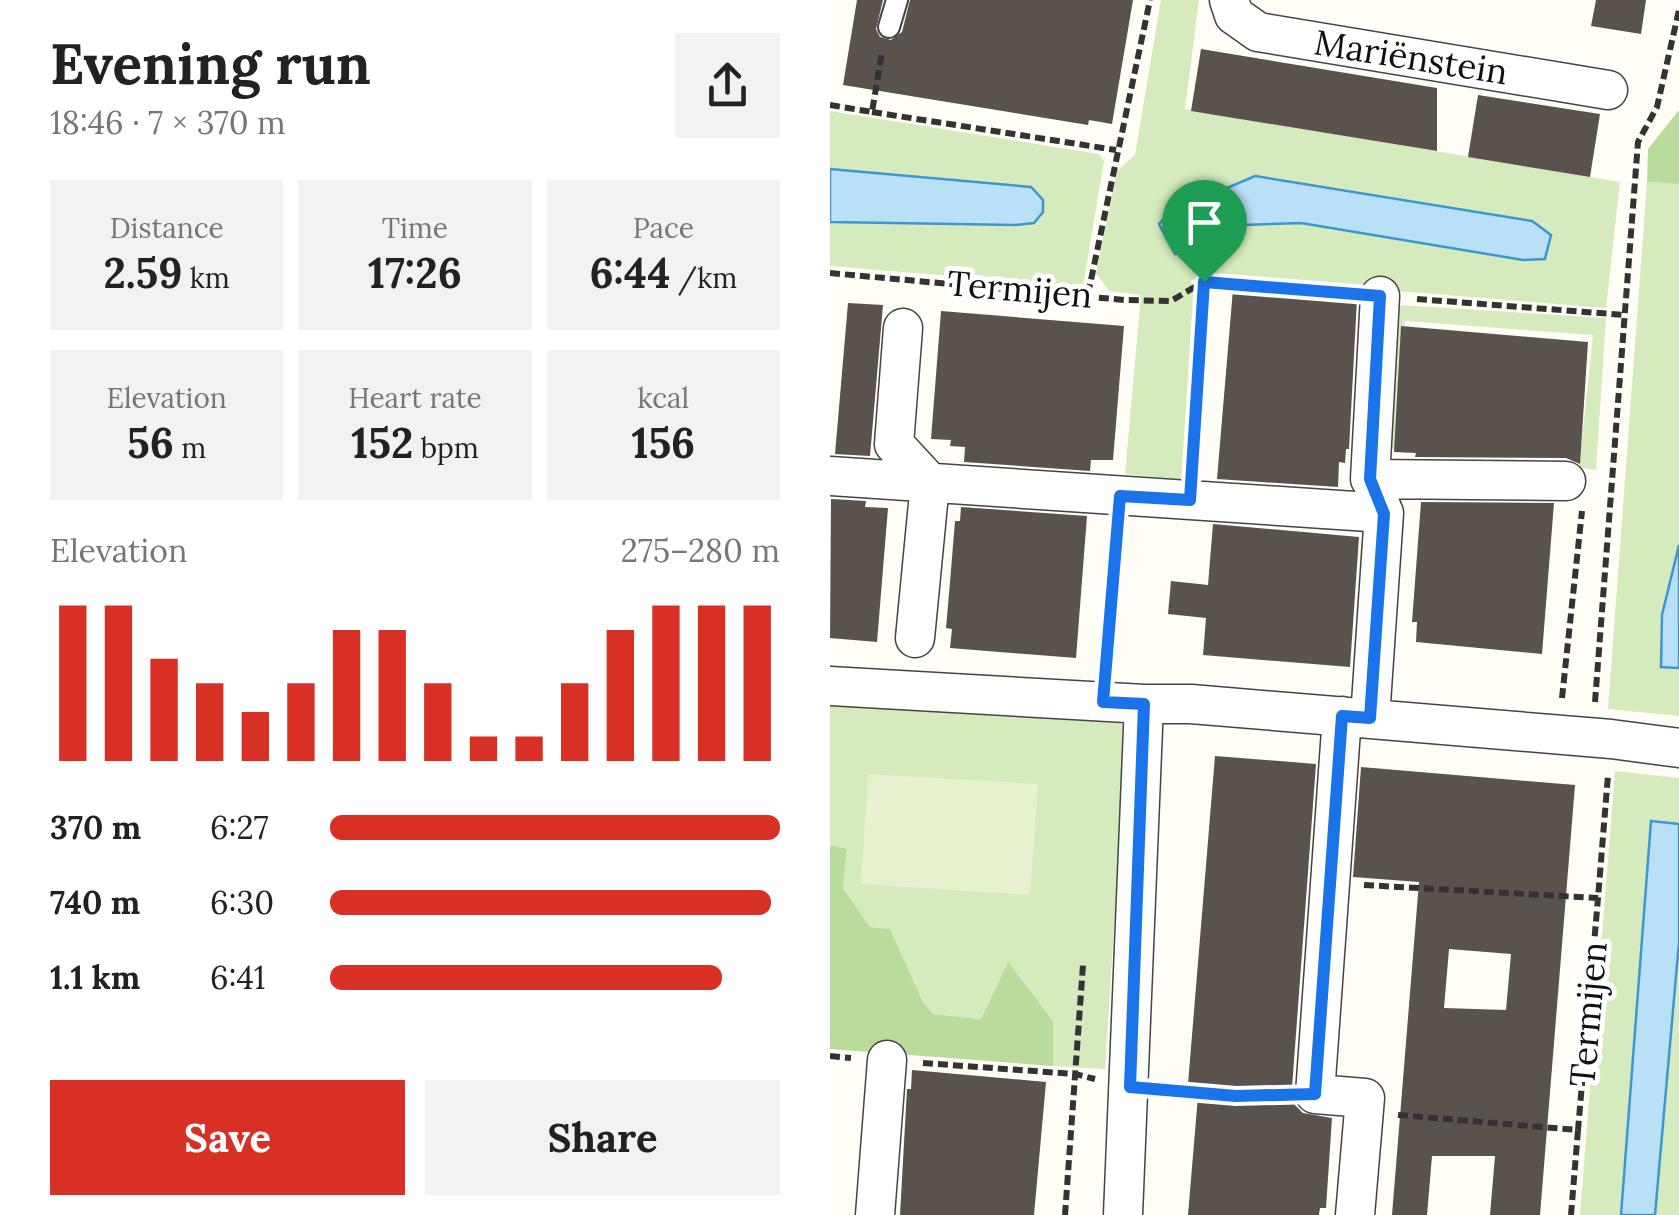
<!DOCTYPE html>
<meta charset="utf-8">
<style>
body{margin:0;font-family:Lora,serif;background:#f2f2f2;color:#222;height:100vh;display:flex;flex-direction:column;font-size:38px;white-space:nowrap}
*{box-sizing:border-box;margin:0}
p{font-size:32px;color:#767676}
.icon{flex:none;width:55px;height:55px;fill:none;stroke:currentColor;stroke-width:2;stroke-linecap:round;stroke-linejoin:round}
.map{position:relative;flex:1;overflow:hidden}
.drawer{display:flex;flex-direction:column;background:#fff;width:830px}
.drawer>*{flex:none}
.pin{position:absolute;display:grid;place-items:center;width:85px;height:85px;color:#fff;margin:-102px -42px;border-radius:50% 50% 50% 0;rotate:-45deg;box-shadow:0 0 10px #0007}
.pin .icon{rotate:45deg}
.round{display:grid;place-items:center;flex:none;width:105px;height:105px;border-radius:0px;background:#f2f2f2}
.head{display:flex;align-items:center;justify-content:space-between;height:170px;padding:0 50px}
h1{font-size:55px;font-weight:800;line-height:75px}
.stats{display:grid;grid-template-columns:repeat(3,1fr);gap:15px;height:170px;padding:10px 50px}
.stats div{display:grid;align-content:center;border-radius:0px;background:#f2f2f2;text-align:center}
.stats b{font-size:42px;font-weight:800}
.stats small{font-size:28px;font-weight:400}
.stats p{font-size:28px}
.chart{height:280px;padding:20px 50px}
.chart p{display:flex;justify-content:space-between}
.chart svg{width:100%;height:180px;margin-top:10px;stroke:#d93025;stroke-width:6}
.action{display:flex;gap:20px;margin-top:auto;padding:20px 50px}
.action a{flex:1;height:115px;border-radius:0px;background:#d93025;color:#fff;font-size:40px;font-weight:800;line-height:115px;text-align:center}
.action a+a{background:#f2f2f2;color:#222}
ul{padding:0 50px;list-style:none;font-size:32px}
li{display:grid;grid-template-columns:160px 120px 1fr;align-items:center;height:75px}
li i{height:25px;border-radius:12px;background:#d93025}
main{display:flex;flex:1;min-height:0}
.map>svg:first-child{display:block}
.green{fill:#d5ebbd;fill-rule:evenodd}
.forest{fill:#b9dc9c}
.pitch{fill:#e6f2cf}
.water{fill:#b9e0f7;stroke:#3f96cf;stroke-width:2.5}
.building{fill:#5a524d;fill-rule:evenodd}
.lines{fill:none;stroke-linecap:round;stroke-linejoin:round}
.service-casing{stroke:#444;stroke-width:24}
.minor-casing{stroke:#444;stroke-width:41}
.path{stroke:#333;stroke-width:6;stroke-dasharray:10 5;stroke-linecap:butt}
.service{stroke:#fff;stroke-width:20}
.minor{stroke:#fff;stroke-width:38}
.route-casing{stroke:#fff;stroke-width:20}
.route{stroke:#1a73e8;stroke-width:12}
.labels{text-anchor:middle;dominant-baseline:central;stroke-width:10;stroke-linejoin:round;paint-order:stroke}
.street-label{font-size:35px;fill:#111;stroke:#fff}
</style>
<main>
<section class="drawer">
<div class="head"><div><h1>Evening run</h1><p>18:46 · 7 × 370 m</p></div><a class="round"><svg class="icon" aria-label="share" viewBox="0 0 24 24"><path d="M12 15V3M7 8l5-5 5 5M5 13v7h14v-7"/></svg></a></div>
<div class="stats">
<div><p>Distance</p><b>2.59<small> km</small></b></div>
<div><p>Time</p><b>17:26</b></div>
<div><p>Pace</p><b>6:44<small> /km</small></b></div>
</div>
<div class="stats">
<div><p>Elevation</p><b>56<small> m</small></b></div>
<div><p>Heart rate</p><b>152<small> bpm</small></b></div>
<div><p>kcal</p><b>156</b></div>
</div>
<div class="chart"><p><span>Elevation</span>275–280 m</p>
<svg viewBox="0 0 160 44" preserveAspectRatio="none"><path d="M5 44V6M15 44V6M25 44V19M35 44V25M45 44V32M55 44V25M65 44V12M75 44V12M85 44V25M95 44V38M105 44V38M115 44V25M125 44V12M135 44V6M145 44V6M155 44V6"/></svg>
</div>
<ul>
<li><b>370 m</b>6:27<i style="width:100%"></i></li>
<li><b>740 m</b>6:30<i style="width:98%"></i></li>
<li><b>1.1 km</b>6:41<i style="width:87%"></i></li>
</ul>
<div class="action"><a>Save</a><a>Share</a></div>
</section>
<div class="map">
<svg width="849" height="1215" viewBox="0 0 849 1215">
<rect width="100%" height="100%" fill="#fffdf5"/>
<path class="green" d="M 331,0 L 369,0 L 355,109 L 790,182 L 776,308 L 395,277 L 361,280 L 366,310 L 352,480 L 295,474 L 311,295 L 279,291 L 266,273 L 287,171 L 305,155 ZM 425,176 L 702,221 L 720,236 L 693,260 L 504,226 L 471,223 L 384,226 Z
M 0,111 L 269,154 L 274,161 L 253,287 L 0,266 L 0,222 L 186,225 L 213,200 L 201,187 L 0,169 Z
M 817,182 L 849,184 L 849,545 L 832,615 L 831,666 L 849,668 L 849,716 L 778,709 Z
M 569,305 L 776,318 L 766,470 L 749,468 L 763,335 L 574,321 L 566,452 L 558,444 Z
M 0,698 L 297,724 L 275,1069 L 223,1066 L 223,1021 L 177,964 L 151,1019 L 103,1014 L 93,1002 L 60,929 L 40,927 L 13,888 L 17,849 L 0,845 Z
M 785,771 L 849,778 L 849,824 L 821,822 L 791,1215 L 750,1215 Z
M 849,942 L 849,1215 L 825,1215 Z"/>
<path class="forest" d="M 849,110 L 849,184 L 817,182 L 818,149 Z
M 0,845 L 17,849 L 13,888 L 40,927 L 60,929 L 93,1002 L 103,1014 L 151,1019 L 178,962 L 223,1021 L 223,1066 L 0,1049 Z"/>
<path class="pitch" d="M 38,774 L 208,784 L 200,895 L 31,884 Z"/>
<path class="water" d="M 0,169 L 201,187 L 213,200 L 213,212 L 204,223 L 186,225 L 0,222 Z
M 425,176 L 702,221 L 721,235 L 715,259 L 693,260 L 471,223 L 384,226 L 345,254 L 329,224 L 340,212 Z
M 849,545 L 849,668 L 831,667 L 832,615 Z
M 821,821 L 849,824 L 849,942 L 825,1215 L 791,1215 Z"/>
<path class="building" d="M 27,0 L 53,0 L 46,29 L 50,37 L 61,40 L 72,32 L 80,0 L 303,0 L 282,124 L 259,120 L 258,125 L 13,85 Z
M 766,0 L 816,0 L 811,34 L 761,26 Z
M 371,49 L 607,88 L 607,151 L 361,111 Z
M 648,95 L 770,114 L 760,177 L 638,157 Z
M 403,289 L 527,299 L 519,449 L 516,449 L 515,463 L 509,462 L 508,487 L 387,479 Z
M 18,303 L 53,305 L 40,456 L 5,454 Z
M 111,311 L 294,326 L 283,460 L 261,460 L 260,471 L 134,462 L 135,447 L 120,446 L 121,440 L 101,439 Z
M 571,326 L 758,342 L 750,464 L 736,458 L 585,457 L 586,453 L 564,452 Z
M 1,499 L 36,501 L 35,507 L 58,508 L 47,642 L 0,638 Z
M 591,502 L 724,503 L 712,654 L 586,642 L 587,622 L 582,622 Z
M 131,507 L 257,516 L 246,658 L 120,648 L 122,629 L 116,628 L 120,582 L 125,521 L 130,521 Z
M 383,524 L 529,537 L 520,667 L 373,655 L 376,618 L 338,614 L 341,581 L 378,585 Z
M 385,756 L 486,764 L 461,1101 L 473,1113 L 502,1118 L 496,1208 L 490,1208 L 489,1215 L 358,1215 L 369,1084 L 358,1084 Z
M 531,767 L 745,785 L 710,1215 L 660,1215 L 665,1156 L 602,1156 L 597,1215 L 562,1215 L 589,882 L 523,877 ZM 619,949 L 681,954 L 676,1010 L 614,1008 Z
M 82,1070 L 216,1082 L 204,1215 L 70,1215 L 77,1089 L 81,1089 Z"/>
<g class="lines">
<g class="service-casing">
<path id="service" d="M 59,27 L 67,0"/>
</g>
<g class="minor-casing">
<path id="minor" d="M 399,0 L 404,15 L 428,32 L 778,90
M 550,296 L 540,479 L 736,481
M 73,328 L 64,444 L 100,483 L 85,638
M 0,476 L 554,513
M 0,686 L 314,704 L 361,704 L 781,739 L 849,748
M 512,716 L 485,1094 L 535,1098 L 525,1215
M 540,718 L 554,513 L 544,490
M 45,1215 L 57,1060
M 293,1215 L 314,704"/>
</g>
<path class="path" d="M 0,105 L 42,112 L 52,52
M 42,112 L 286,150
M 0,273 L 294,300 L 341,301 L 373,282 L 514,293
M 258,294 L 320,0
M 587,299 L 795,315
M 362,465 L 373,283
M 276,666 L 288,529
M 732,698 L 752,511
M 765,702 L 808,142 L 827,107 L 849,10
M 534,885 L 768,898 L 778,775
M 0,1056 L 21,1058
M 93,1063 L 245,1074 L 265,1079
M 336,1090 L 406,1096 L 448,1095
M 568,1115 L 748,1130 L 768,898
M 235,1215 L 253,965
M 741,1215 L 748,1130"/>
<use href="#service" class="service"/>
<use href="#minor" class="minor"/>
</g>
<g class="lines">
<g class="route-casing">
<path id="route" d="M 374,282 L 550,296 L 540,479 L 554,514 L 540,718 L 512,716 L 485,1094 L 406,1096 L 300,1087 L 314,704 L 273,702 L 290,496 L 360,500 Z"/>
</g>
<use href="#route" class="route"/>
</g>
<g class="labels">
<g class="street-label">
<text transform="translate(581 57) rotate(9)">Mariënstein</text>
<text transform="translate(190 289) rotate(5)">Termijen</text>
<text transform="translate(758 1014) rotate(-85)">Termijen</text>
</g>
</g>
</svg>
<div class="pin" style="left:374px;top:282px;background:#1e9e55"><svg class="icon" aria-label="arrive" viewBox="0 0 24 24"><path d="M6 21V4h12l-3 4 3 4H6"/></svg></div>
</div>
</main>
